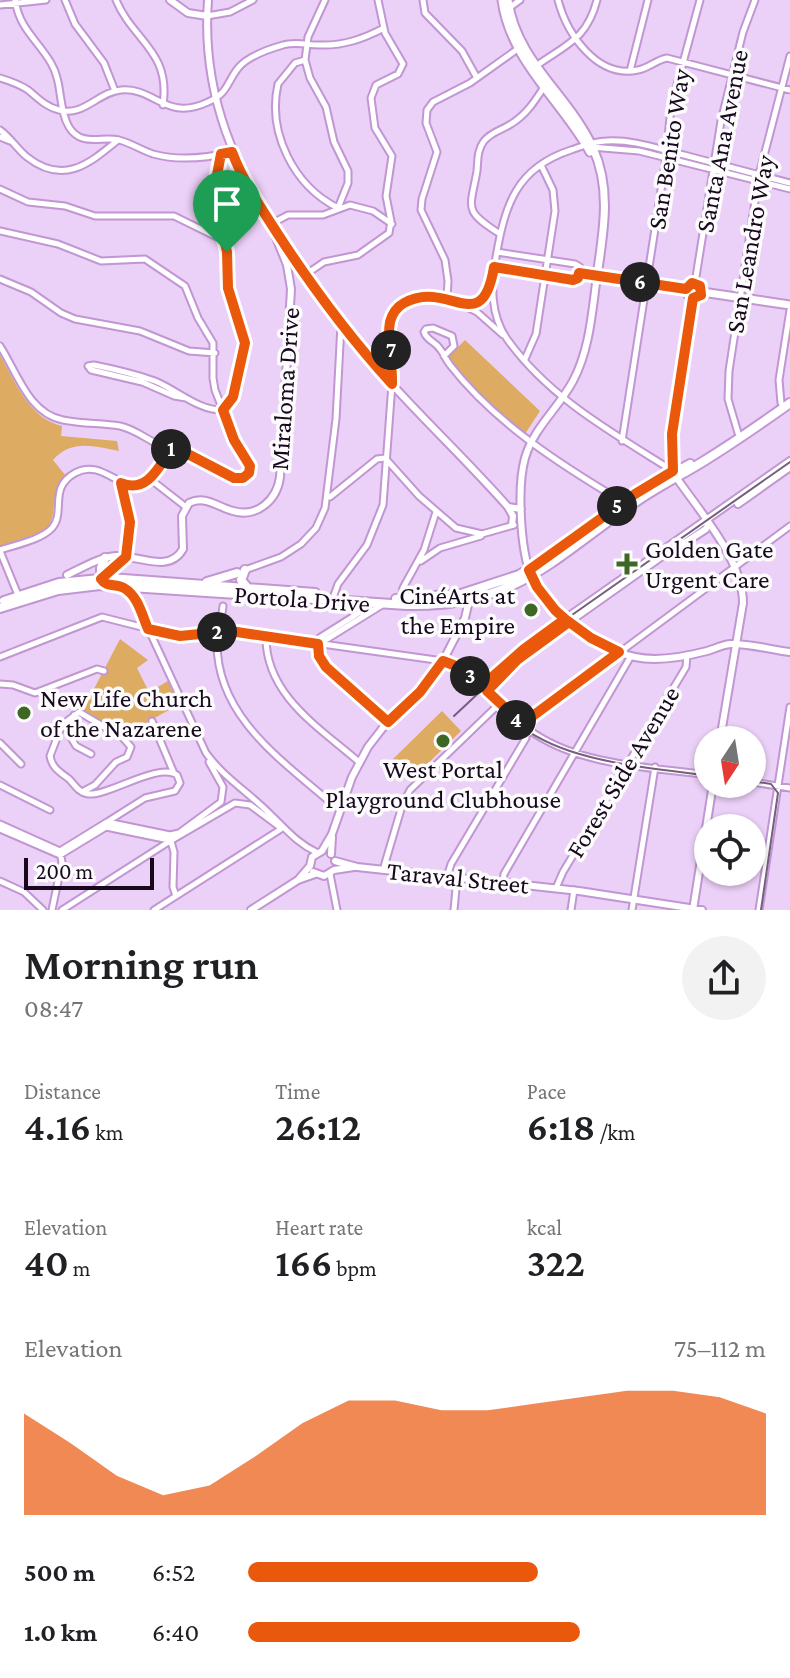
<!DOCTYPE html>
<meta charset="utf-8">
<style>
body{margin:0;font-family:"Crimson Pro",serif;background:#f2f2f2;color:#202124;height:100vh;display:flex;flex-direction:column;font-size:30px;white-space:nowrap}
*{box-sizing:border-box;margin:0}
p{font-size:26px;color:#757577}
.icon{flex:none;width:44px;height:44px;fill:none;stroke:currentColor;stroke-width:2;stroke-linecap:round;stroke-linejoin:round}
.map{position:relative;height:910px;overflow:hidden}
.details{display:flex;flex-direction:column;background:#fff;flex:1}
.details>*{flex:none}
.needle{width:52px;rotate:192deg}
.fabs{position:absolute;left:694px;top:726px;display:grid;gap:16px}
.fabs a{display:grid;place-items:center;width:72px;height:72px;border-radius:50%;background:#fff;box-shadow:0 2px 6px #0004;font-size:40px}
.scale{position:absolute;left:24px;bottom:20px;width:130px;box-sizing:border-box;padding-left:8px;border:4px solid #18081e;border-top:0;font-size:22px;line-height:28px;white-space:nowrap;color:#18081e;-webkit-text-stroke:6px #fcfcfc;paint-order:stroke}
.pin{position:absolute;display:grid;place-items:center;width:68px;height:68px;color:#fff;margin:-82px -34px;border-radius:50% 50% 50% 0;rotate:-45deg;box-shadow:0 0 8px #0007}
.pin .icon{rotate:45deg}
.km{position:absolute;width:40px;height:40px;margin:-20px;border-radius:50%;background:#222;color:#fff;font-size:22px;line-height:40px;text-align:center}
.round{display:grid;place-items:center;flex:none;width:84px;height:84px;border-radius:42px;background:#f2f2f2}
.summary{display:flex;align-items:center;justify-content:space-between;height:136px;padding:0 24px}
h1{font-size:44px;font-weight:600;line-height:60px}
.metrics{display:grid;grid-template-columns:repeat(3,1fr);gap:12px;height:136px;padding:8px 24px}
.metrics div{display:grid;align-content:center}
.metrics b{font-size:40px;font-weight:600}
.metrics small{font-size:22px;font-weight:400}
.metrics p{font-size:22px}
.chart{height:224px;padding:16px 24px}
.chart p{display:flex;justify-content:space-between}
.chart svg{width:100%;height:144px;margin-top:8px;fill:#ea580c;opacity:.7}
ul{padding:0 24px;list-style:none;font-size:26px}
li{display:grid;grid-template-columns:128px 96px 1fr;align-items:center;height:60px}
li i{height:20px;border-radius:10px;background:#ea580c}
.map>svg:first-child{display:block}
.green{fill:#ddab61}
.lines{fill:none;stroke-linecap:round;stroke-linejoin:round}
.minor-casing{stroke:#c196d3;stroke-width:9}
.tertiary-casing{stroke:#c196d3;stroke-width:10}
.secondary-casing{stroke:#c196d3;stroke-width:11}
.primary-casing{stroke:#c196d3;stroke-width:12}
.minor{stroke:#fff;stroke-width:5}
.tertiary{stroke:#fff;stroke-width:6}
.secondary{stroke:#fff;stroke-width:7}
.primary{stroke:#fff;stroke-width:8}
.tram{stroke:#745f7c;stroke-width:2}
.route-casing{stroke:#fff;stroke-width:16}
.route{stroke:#ea580c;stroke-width:10}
.poi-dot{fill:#3c6724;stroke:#fcfcfc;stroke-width:3}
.labels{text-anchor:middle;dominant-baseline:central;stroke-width:7;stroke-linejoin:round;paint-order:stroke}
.street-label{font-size:26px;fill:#18081e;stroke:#fcfcfc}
.poi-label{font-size:26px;fill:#18081e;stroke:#fcfcfc;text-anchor:start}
</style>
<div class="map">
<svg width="790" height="910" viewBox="0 0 790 910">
<rect width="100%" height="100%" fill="#ebd0f7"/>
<path class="green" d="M 465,340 L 540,411 L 525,434 L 497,411 L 447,358 Z
M 0,355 C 16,383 29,418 62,426 L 61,436 L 117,441 L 119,451 C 94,446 71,439 53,460 L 66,476 C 46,497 61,516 44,531 L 0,547 Z
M 120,639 L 148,660 L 137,668 L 149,692 L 168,681 L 178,705 L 124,735 L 83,710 Z
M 442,711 L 461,731 L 411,780 L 392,760 Z"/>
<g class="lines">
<g class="minor-casing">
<path id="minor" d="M 15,0 C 20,30 37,39 51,63 C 63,83 58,109 69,127 C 81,147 101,136 119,140 C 131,143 141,150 153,154 C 178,161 207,158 232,152
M 65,0 L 75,24 L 104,63 L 115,91
M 116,0 C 133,41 171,51 163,105
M 423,0 L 425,13 L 462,51 L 477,78
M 558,0 C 567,34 597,79 638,70 C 649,68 656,60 667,58 L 790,90
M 0,5 L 46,0
M 509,8 L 520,0
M 207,16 L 230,12 L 253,0
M 305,60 L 295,63 L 278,84 C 267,133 294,186 338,208 L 348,183 L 348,171 L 334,142 L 326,107 L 310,78 L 305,60 L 308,37 L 325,0
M 536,66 C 567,44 587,39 597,0
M 630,71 L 648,0
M 0,78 C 10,81 19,84 28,90 C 38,98 46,107 59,110 C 84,117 98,92 121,90 C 155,87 166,122 208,102 C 229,93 227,81 239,67 C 249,56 269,49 283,45 C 295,41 307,45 319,45 C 343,46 363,39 384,28
M 0,130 C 11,138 17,149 27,157 C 64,186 90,163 118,140
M 0,137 L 10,141
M 591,147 L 639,151 L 790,189
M 0,189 L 28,202 L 65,206 L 95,216 L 174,216 L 225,241
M 271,224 L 288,215 L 323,215 L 350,205 L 373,211 L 392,224
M 0,231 L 58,244 L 101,261 L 145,259 L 185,286 L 198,318 L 213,343 L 213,378 L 215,390 L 231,431 L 250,470 L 247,476 C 222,484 195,454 171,449 C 165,459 158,471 150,479 C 125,502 105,456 75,473 C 48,488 66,512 52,528 C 41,540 15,545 0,550
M 500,234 C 463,210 470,210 477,171 C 478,161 477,150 484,141 C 491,132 502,130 511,124 C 526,115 535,101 544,87
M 497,252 L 575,264 L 580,267 L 579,273
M 494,267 L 573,280 L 578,278 L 579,273
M 579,273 L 597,276
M 305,275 L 324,262 L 358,255 L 389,233 L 391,221 L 386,196 L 392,156 L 375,128 L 371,98 L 376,85 L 398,74 L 403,64 L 385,33 L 378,0
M 0,279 L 31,292 L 61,313 L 75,319 L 140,331 L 189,351 L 215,353
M 695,283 L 721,121 L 743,32 L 755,0
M 447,298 L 448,281 L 445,260 L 421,210 L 422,199 L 437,152 L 426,123 L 427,110 L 433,102 L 470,83 L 519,48
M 470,306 L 483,300 L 491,287
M 0,346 C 17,372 28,413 63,420 C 82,424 101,423 120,426 C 139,430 152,445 171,449
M 444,356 L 454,346 L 452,336 L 433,328 L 426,329 L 424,332 C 427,341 435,341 440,349 C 444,354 446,360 450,365 C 495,423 561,465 623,502
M 525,359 L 536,334 L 555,211 L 553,190 L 541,165
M 88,366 L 94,365 C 114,369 135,374 155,381 C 177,390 199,411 223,410 L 231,401 L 235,393 L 245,343 L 228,288 L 226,241 L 216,204 L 216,180 L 221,154
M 88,366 L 91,370 L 142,382 L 174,396 L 186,398
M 781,403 L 779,380 L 790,310
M 738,433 L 728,399 L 729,371 L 759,175 L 790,56
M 622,441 L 666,158 L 671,107 L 700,0
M 673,470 L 672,434 L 693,298
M 673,471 C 613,433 549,398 507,339 C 490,314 491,285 496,257 C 505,205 516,168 571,150 C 583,146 594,141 606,141 C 632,139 659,149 684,155 C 719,164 755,174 790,183
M 150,479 L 186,507
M 121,484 L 130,522 L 126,556
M 330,497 L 377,459 L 385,458 L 419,496 L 456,528 L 482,534 L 514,525
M 0,551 L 18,595
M 421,561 L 440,548 L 481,536
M 245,570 L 281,557 L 301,544 L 316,528 L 325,508 L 336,419 L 341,325
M 334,595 L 338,584 L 367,545 L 383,505 L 392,384 L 389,327 L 395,310 L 403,303 L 417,298 L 447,298 L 477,312 L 503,335
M 401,598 L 403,588 L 424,550 L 436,512
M 135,600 L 206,753 C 224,778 251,794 272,816 C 287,830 297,843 316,852
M 373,604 L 319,638 L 319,654 L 326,667 L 388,722
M 223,606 C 222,618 217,631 217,643 C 217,716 280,759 330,802 L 341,807
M 266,636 C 265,695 320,728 359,762
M 319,644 L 382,605
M 0,657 L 102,617 L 173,635 L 230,631 L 443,661 C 481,672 503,713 535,734 C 584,766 651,767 708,775
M 0,684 L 13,685 L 35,693 L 97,669 L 104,671
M 482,686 L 524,649 L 564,619
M 487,691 L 517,660 L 568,622
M 74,715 L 70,736 L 76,746 L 91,754
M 152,721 L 173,771
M 0,743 L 21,764
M 752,782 L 790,788
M 0,785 L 50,810
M 82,792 L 95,785 L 116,762 L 127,757 L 131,747 L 123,738 L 79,712 L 62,725 L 50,756 C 52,768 60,772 69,779 C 75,785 79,793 88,794 C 109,796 158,762 177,775 L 180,783 L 175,791 L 145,798 L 107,822
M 0,824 L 60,851
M 0,829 L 60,855 L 106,827 L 169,840
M 170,835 L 179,833 L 221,802 L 223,787 L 209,762
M 170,838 L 174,852 L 173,887 L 176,896
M 60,851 L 107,822 L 170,835
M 383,870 L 402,806 L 410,790 L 499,704
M 330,874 L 337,910
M 447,877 L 451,864 L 526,738 L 527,721 L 790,526
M 0,881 L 24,892 L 43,910
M 503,882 L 504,874 L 631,656
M 556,888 L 563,872 L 686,667 L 687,655
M 52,910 L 62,862 L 60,852
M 62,910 L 170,841 L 235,803 L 250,805 L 281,828
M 154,910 L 281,829
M 454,910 L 457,878
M 571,910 L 574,890
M 632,910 L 655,767
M 759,910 L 790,707"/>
</g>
<g class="tertiary-casing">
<path id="tertiary" d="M 170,0 L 188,13 L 207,16
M 208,0 C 201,96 236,172 288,249 C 314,288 340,325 371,361 C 414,411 464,457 508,507 L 521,509
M 597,276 C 592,311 590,349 573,381 C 558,409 534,427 525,458 C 517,486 520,551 532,578 C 547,615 596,649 635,657 C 658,662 684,657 707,651 C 714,649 722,645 730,644 C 749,643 771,650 790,652
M 676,477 C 700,512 743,560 743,603 L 720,740
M 738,504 L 790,467
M 508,507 L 513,516 L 512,525
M 680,546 L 706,529 L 708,525
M 67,575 C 82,568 100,557 116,556 C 139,555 169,574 183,549 L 182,516 L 189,503 C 206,495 217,507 233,511 C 257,518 277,500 280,477 L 291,289 L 287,265 L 275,235
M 565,619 L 790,461
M 569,622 L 682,542
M 331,854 L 332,837
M 335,861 L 357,867 L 579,891 L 702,910
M 313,872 L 324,876 L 334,870 L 354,867
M 298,880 L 310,866 L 312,857 L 322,851 L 332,834 L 352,777 L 368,747 L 385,725 L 426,685 L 443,661 L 465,618 L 470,596
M 251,910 L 298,880 L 315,874
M 693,910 L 713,784"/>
</g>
<g class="secondary-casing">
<path id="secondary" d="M 502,0 C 510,61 562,101 590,152
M 508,0 C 516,61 569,95 593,148 C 612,190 603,233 597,276 L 686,289 L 689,284 L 695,283 L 700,286 L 702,292 L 790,305
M 686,289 L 688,295 L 693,298 L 699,297 L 702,292"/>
</g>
<g class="primary-casing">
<path id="primary" d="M 245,570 L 241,580 L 247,587
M 101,578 L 126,557
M 101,579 L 101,568 L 105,558
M 207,582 L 237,573
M 122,587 L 135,600
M 396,599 L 461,594 L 519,575 L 553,554 L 635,494 L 690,464
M 4,601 L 59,583 L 110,578 L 315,593
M 0,608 L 58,590 L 100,585 L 407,605 C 518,608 557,554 640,499 C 661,485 683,474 704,461 C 733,443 762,423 790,403"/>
</g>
<use href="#minor" class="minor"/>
<use href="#tertiary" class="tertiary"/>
<use href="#secondary" class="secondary"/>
<use href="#primary" class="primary"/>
<path class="tram" d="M 491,680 L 487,692 C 535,763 631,764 708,776
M 454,716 L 532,643 L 790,462
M 752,781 L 771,784 L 778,793 L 761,910"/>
</g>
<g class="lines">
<g class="route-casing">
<path id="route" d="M 227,252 L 228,288 L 245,343 L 233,397 L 223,410 L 234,440 L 250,466 L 249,473 L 243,478 L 234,478 L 184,452 L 171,449 C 159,467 147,494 121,483 L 130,522 L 126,557 L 101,579 C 107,588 115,583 124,588 C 138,596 142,615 148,629 L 180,636 L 230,631 L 318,644 L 319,656 L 326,667 L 388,722 L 420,692 L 443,661 L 461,668 L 482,686 L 524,649 L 565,619 L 591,638 L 619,652 L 530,718 L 527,728 L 487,691 L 517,660 L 569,622 L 565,619 C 562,616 558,613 555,610 L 537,587 L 529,570 L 635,494 L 673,471 L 672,434 L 693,298 L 701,295 L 700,286 L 692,283 L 686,289 L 579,273 L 578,278 L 573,280 L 494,267 C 482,340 448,278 404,303 C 397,307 392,314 390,322 C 386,342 393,365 392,384 C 353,341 319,296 287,248 C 267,217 245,186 232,152 L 221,154 L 216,180 L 216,204 L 227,252"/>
</g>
<use href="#route" class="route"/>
</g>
<g class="poi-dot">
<path d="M623 552h8v8h8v8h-8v8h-8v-8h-8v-8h8z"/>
<circle cx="531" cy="610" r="8"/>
<circle cx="24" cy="713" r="8"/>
<circle cx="443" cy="741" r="8"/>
</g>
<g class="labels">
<g class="street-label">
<text transform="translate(722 141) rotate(-79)">Santa Ana Avenue</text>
<text transform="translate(669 149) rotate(-81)">San Benito Way</text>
<text transform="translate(750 244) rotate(-80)">San Leandro Way</text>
<text transform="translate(285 389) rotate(-86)">Miraloma Drive</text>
<text transform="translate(302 599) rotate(4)">Portola Drive</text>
<text transform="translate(623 772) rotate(-59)">Forest Side Avenue</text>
<text transform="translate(458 878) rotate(6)">Taraval Street</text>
</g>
<g class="poi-label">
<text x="645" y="549">Golden Gate<tspan x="645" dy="30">Urgent Care</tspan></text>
<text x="515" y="595" text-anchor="end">CinéArts at<tspan x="515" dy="30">the Empire</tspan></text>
<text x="40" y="698">New Life Church<tspan x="40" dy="30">of the Nazarene</tspan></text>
<text x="443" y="769" text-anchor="middle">West Portal<tspan x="443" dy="30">Playground Clubhouse</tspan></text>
</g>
</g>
</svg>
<div class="fabs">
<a><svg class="needle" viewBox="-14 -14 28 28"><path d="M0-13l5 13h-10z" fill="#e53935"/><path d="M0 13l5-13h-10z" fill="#757577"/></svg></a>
<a><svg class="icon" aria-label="locate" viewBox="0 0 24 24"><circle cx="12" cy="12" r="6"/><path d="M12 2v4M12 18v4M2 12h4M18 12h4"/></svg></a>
</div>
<div class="scale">200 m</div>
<div class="pin" style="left:227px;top:252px;background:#1e9e55"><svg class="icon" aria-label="arrive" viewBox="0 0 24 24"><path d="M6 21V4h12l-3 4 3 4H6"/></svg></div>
<b class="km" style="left:171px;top:449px">1</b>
<b class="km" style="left:217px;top:632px">2</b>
<b class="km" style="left:470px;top:676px">3</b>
<b class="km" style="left:516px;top:720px">4</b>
<b class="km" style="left:617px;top:506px">5</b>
<b class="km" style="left:640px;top:282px">6</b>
<b class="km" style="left:391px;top:350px">7</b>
</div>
<section class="details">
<div class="summary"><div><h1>Morning run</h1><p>08:47</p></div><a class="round"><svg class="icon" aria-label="share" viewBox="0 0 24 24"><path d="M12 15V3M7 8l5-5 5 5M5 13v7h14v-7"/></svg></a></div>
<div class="metrics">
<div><p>Distance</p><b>4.16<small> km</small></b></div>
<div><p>Time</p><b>26:12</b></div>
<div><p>Pace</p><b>6:18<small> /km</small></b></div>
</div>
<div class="metrics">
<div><p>Elevation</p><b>40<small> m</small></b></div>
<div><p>Heart rate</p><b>166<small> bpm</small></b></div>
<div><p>kcal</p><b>322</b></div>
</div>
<div class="chart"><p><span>Elevation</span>75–112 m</p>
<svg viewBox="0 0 160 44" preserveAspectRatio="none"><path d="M0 44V13L10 22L20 32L30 38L40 35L50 26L60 16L70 9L80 9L90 12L100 12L110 10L120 8L130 6L140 6L150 8L160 13V44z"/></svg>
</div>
<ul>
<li><b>500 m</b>6:52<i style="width:56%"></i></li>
<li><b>1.0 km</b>6:40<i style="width:64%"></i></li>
</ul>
</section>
